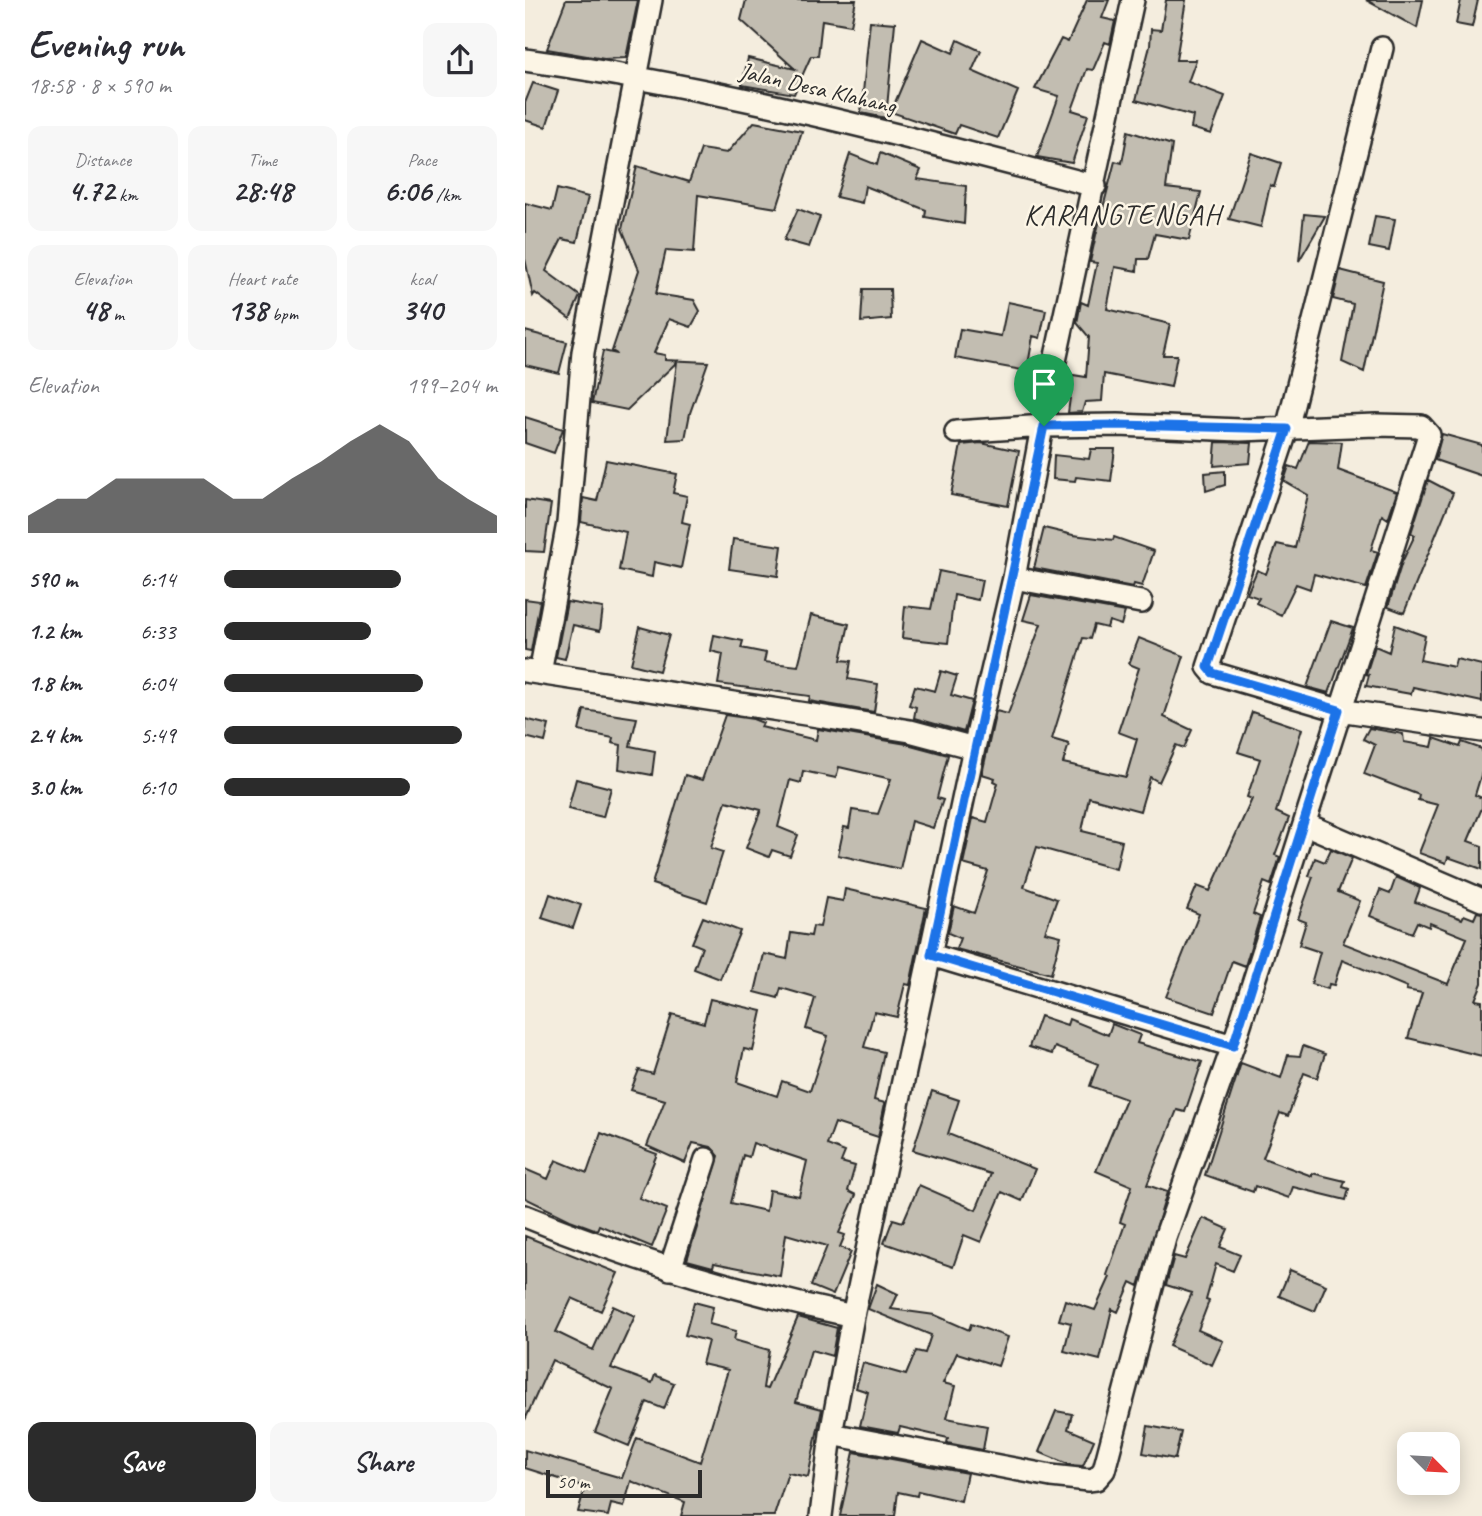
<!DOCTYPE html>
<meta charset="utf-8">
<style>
body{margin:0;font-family:Caveat,sans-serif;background:#f7f7f7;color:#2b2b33;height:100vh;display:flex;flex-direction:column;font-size:26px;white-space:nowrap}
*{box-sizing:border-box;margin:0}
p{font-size:23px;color:#7c7c81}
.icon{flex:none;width:38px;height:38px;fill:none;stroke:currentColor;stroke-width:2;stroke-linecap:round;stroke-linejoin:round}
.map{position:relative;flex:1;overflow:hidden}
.side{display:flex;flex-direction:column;background:#fff;width:525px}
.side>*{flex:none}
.needle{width:46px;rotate:114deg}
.controls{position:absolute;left:872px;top:1432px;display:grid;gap:14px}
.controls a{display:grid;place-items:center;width:63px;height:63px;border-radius:14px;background:#fff;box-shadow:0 4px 18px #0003;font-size:35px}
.scale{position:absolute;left:21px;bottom:18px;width:156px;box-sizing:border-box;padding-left:7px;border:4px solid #2b2b2b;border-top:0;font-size:19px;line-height:24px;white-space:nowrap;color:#2b2b2b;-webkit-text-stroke:5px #fcf5e5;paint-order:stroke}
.pin{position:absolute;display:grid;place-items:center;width:60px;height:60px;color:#fff;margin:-72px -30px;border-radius:50% 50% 50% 0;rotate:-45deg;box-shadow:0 0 7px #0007}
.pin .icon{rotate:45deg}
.round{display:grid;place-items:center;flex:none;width:74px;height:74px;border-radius:14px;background:#f7f7f7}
.headline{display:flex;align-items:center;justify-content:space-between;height:119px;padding:0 28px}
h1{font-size:38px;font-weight:700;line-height:52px}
.stats{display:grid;grid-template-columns:repeat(3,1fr);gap:10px;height:119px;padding:7px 28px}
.stats div{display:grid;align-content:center;border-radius:14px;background:#f7f7f7;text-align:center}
.stats b{font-size:30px;font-weight:700}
.stats small{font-size:19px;font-weight:400}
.stats p{font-size:19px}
.chart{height:196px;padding:14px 28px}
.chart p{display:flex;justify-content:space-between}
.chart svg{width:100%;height:126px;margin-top:7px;fill:#2b2b2b;opacity:.7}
.button{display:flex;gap:14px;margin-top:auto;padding:14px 28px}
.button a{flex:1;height:80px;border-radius:14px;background:#2b2b2b;color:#fff;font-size:28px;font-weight:700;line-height:80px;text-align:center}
.button a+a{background:#f7f7f7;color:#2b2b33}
ul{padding:0 28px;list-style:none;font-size:23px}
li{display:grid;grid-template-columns:112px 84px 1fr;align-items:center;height:52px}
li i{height:18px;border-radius:9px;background:#2b2b2b}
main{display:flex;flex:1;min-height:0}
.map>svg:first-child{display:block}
.building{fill:#c2bdb1;stroke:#2b2b2b;stroke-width:2;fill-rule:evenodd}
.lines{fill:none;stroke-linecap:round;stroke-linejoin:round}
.minor-casing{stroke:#2b2b2b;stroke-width:26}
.minor{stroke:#fcf5e5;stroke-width:21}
.route-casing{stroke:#fff;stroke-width:14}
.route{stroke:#1a73e8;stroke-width:9}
.labels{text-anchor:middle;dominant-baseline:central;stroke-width:5;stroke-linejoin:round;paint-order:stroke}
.street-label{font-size:24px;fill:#2b2b2b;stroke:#fcf5e5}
.quarter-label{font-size:28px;letter-spacing:2px;fill:#2b2b2b;stroke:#fcf5e5}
</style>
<main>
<section class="side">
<div class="headline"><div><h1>Evening run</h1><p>18:58 · 8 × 590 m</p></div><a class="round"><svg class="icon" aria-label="share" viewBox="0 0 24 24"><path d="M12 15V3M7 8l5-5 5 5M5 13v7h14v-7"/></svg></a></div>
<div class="stats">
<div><p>Distance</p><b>4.72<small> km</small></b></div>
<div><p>Time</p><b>28:48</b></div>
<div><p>Pace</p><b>6:06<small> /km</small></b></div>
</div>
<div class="stats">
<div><p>Elevation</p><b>48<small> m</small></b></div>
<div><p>Heart rate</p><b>138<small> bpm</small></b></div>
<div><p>kcal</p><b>340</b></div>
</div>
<div class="chart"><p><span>Elevation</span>199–204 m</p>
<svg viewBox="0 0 160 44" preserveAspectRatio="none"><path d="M0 44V38L10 32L20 32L30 25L40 25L50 25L60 25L70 32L80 32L90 25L100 19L110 12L120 6L130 12L140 25L150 32L160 38V44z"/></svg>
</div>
<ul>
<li><b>590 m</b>6:14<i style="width:65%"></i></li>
<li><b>1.2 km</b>6:33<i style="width:54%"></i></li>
<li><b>1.8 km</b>6:04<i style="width:73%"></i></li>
<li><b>2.4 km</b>5:49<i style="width:87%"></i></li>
<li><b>3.0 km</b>6:10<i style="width:68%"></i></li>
</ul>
<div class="button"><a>Save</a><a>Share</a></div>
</section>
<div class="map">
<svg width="957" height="1516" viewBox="0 0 957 1516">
<rect width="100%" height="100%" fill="#f4edde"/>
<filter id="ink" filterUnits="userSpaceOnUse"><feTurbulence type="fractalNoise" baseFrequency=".0143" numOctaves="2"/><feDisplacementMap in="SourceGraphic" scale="14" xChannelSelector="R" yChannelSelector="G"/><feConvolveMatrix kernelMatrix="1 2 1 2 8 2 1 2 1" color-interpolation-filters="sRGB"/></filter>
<g filter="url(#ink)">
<path class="building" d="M 41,0 L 113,0 L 101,58 L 79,59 L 22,49 Z
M 221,0 L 331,0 L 326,25 L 297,20 L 293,56 L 286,56 L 269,94 L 217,85 L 223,58 L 270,69 L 216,20 Z
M 562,0 L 584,0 L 577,18 L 590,21 L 585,44 L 580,42 L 568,70 L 562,69 L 547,110 L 563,115 L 547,163 L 512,157 L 534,96 L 510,89 L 536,39 L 543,42 Z
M 641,0 L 661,0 L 651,60 L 671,60 L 663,82 L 700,96 L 686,134 L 666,128 L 668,116 L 611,100 L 625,46 L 626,29 L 636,30 Z
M 841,0 L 898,0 L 892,28 Z
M 936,0 L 953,0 L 947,27 L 931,24 Z
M 345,21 L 370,23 L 361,118 L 336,113 Z
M 397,39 L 428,53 L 433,40 L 456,51 L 447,71 L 493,91 L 473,138 L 434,125 L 430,134 L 366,112 Z
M 8,83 L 33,91 L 21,127 L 0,120 L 0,103 Z
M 229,122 L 277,131 L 252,208 L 173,195 L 169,252 L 141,250 L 131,294 L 169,300 L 175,311 L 166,327 L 144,319 L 129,353 L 140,355 L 140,360 L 183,362 L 165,413 L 160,439 L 142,440 L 152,362 L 102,410 L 67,403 L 78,351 L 92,354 L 87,351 L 114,270 L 97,229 L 112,166 L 164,182 L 176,149 L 202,153 Z
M 603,131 L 647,145 L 641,188 L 676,192 L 664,240 L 630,234 L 623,259 L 613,259 L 612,271 L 590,267 L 582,309 L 645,324 L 638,355 L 652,355 L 646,387 L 579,374 L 577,401 L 560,402 L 557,412 L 543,413 L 548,375 L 561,377 L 564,337 L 552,323 L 556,302 L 563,305 L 572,263 L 565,262 L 571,235 L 590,161 L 597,163 Z
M 355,153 L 396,170 L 392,179 L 441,186 L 439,224 L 400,217 L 401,210 L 340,186 L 337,203 L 311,197 L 325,154 L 352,165 Z
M 726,153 L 756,163 L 749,187 L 745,185 L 736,227 L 704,219 Z
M 32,189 L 63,197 L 52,242 L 37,239 L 21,271 L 55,296 L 45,319 L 10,293 L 8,296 L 0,259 L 0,203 L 27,210 Z
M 273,209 L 295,217 L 284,247 L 259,240 Z
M 779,214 L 800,216 L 774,261 Z
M 850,216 L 870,219 L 864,251 L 844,247 Z
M 815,270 L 858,281 L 839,372 L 817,362 L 828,304 L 808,299 Z
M 338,289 L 365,289 L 366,319 L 336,322 Z
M 483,302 L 521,310 L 515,338 L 508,336 L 502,371 L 430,358 L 435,329 L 476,336 Z
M 0,331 L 42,342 L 34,373 L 0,365 Z
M 0,417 L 38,429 L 29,453 L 0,443 Z
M 917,434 L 957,445 L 957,476 L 910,460 Z
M 784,441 L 817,442 L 813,470 L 872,492 L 863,519 L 857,515 L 846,550 L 853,552 L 841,588 L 789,574 L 785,589 L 771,584 L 756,615 L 731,603 L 734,598 L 722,594 L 732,570 L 741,574 L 752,544 L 770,548 L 783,495 L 759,481 L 764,466 L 773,469 Z
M 691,442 L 727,443 L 725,463 L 689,466 Z
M 456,443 L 494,451 L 483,506 L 426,495 L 436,445 Z
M 566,449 L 590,449 L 586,481 L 551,477 L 550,481 L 528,479 L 529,455 L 564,459 Z
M 81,460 L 152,474 L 148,493 L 162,496 L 157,522 L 165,524 L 156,568 L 129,562 L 127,577 L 94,570 L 101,532 L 56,522 L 58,498 L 72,501 Z
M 700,471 L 700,485 L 681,491 L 680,473 Z
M 903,480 L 928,493 L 879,613 L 863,607 L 877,562 L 890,535 L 886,533 Z
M 0,500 L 26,504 L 19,552 L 0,551 Z
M 519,528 L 548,535 L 588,540 L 589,537 L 629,551 L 617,586 L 609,584 L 608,587 L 509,568 Z
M 208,539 L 257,546 L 253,576 L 204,569 Z
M 414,571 L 457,580 L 453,600 L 429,595 L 423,643 L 377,638 L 380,606 L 406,609 Z
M 506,595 L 600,612 L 596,625 L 584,621 L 582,628 L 569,625 L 565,639 L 558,638 L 527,739 L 544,744 L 538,763 L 601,777 L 612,739 L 593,732 L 614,668 L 604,664 L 614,638 L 659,656 L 639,717 L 667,730 L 659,748 L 651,745 L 634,782 L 625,777 L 615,811 L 564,797 L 557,831 L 597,841 L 591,869 L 512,847 L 499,887 L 532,899 L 520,932 L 536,936 L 526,974 L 431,949 L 435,938 L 423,933 L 429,906 L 449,913 L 463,871 L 438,864 L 448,818 L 462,822 L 473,783 L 469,781 L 470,778 L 457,774 L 471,711 L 483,714 L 516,624 L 498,620 Z
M 0,599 L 15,601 L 6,651 L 0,650 Z
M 42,602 L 78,608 L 75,631 L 48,625 L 40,659 L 31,657 Z
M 286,615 L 324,624 L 316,660 L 326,661 L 323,679 L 353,684 L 349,712 L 284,701 L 285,696 L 193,684 L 198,654 L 186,651 L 189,635 L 218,641 L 216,648 L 241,653 L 239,662 L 273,666 Z
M 806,621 L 828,628 L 804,693 L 782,687 Z
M 870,625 L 900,636 L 895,660 L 929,667 L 931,659 L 957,665 L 957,702 L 888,687 L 886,694 L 841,686 L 844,675 L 841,674 L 850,646 L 864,652 Z
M 115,627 L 144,635 L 134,671 L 106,664 Z
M 416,671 L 432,676 L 426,695 L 447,701 L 439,732 L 389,718 L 391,707 L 384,705 L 390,686 L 410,691 Z
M 59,710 L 112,718 L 105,746 L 130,751 L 127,775 L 94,769 L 96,745 L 87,743 L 88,738 L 54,731 Z
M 727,712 L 777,729 L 751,812 L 764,818 L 750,855 L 755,857 L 746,885 L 739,882 L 728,914 L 735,917 L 720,966 L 707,961 L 689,1013 L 641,997 L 674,914 L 662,909 L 672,886 L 685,891 L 727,799 L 722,797 L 735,759 L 713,752 Z
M 200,715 L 228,719 L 238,723 L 236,727 L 291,740 L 293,729 L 382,744 L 423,755 L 412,798 L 418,800 L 408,828 L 386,821 L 375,869 L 313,855 L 319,827 L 324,828 L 327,810 L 353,814 L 366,779 L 314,767 L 311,778 L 278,771 L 276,783 L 265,780 L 253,827 L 273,835 L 265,856 L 247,850 L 244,857 L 221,848 L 236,810 L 201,801 L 186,848 L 198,852 L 182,902 L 127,884 L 160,775 L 177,780 Z
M 0,719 L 24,725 L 20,742 L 0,737 Z
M 844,728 L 878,734 L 879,742 L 907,747 L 909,738 L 935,747 L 937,742 L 957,749 L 957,772 L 950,795 L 957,798 L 957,808 L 943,841 L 957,846 L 957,869 L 923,857 L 921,863 L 894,853 L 913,805 L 893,800 L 894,795 L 839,774 L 850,745 L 838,739 Z
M 51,779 L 86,788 L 78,817 L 43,809 Z
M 806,849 L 827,858 L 813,892 L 835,901 L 818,943 L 923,984 L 942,938 L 905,923 L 904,927 L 892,922 L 887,933 L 845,916 L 855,890 L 865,894 L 871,877 L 895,888 L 890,902 L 937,919 L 939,915 L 949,919 L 952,912 L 957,913 L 957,983 L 950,1000 L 957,1001 L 957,1056 L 883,1038 L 897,993 L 881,990 L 882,987 L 817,960 L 809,985 L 804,984 L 803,989 L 786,984 L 795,952 L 774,945 L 781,922 L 773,919 L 788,877 L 784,876 L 790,858 L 800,862 Z
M 320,889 L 401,908 L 385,985 L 380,984 L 372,1017 L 349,1012 L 339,1047 L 359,1052 L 349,1100 L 360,1103 L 353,1137 L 310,1123 L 302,1145 L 320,1152 L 316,1162 L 330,1166 L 323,1191 L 331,1195 L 314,1233 L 320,1235 L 315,1247 L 326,1252 L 308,1295 L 286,1286 L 302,1246 L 261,1234 L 255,1276 L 189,1263 L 188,1267 L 162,1260 L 194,1156 L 186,1147 L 168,1143 L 160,1163 L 122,1146 L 140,1100 L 106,1090 L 114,1070 L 128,1074 L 147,1014 L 179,1023 L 185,999 L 237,1011 L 228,1051 L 219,1049 L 212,1082 L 252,1096 L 257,1081 L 285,1091 L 303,1036 L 281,1029 L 290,998 L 256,988 L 253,998 L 230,992 L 239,954 L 262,959 L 266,933 L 286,936 L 288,926 L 295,927 L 301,898 L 318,901 ZM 228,1143 L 282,1161 L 274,1196 L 244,1190 L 241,1211 L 206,1203 L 218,1155 L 224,1157 Z
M 25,894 L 56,905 L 48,928 L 17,918 Z
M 178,917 L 215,931 L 195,979 L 169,969 L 177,947 L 167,943 Z
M 515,1016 L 542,1025 L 544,1019 L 583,1035 L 587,1024 L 615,1035 L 612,1043 L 677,1062 L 660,1112 L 652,1110 L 622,1185 L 642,1192 L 614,1286 L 606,1282 L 593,1312 L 587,1309 L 575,1360 L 539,1351 L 546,1323 L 534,1320 L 540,1300 L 570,1310 L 585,1277 L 582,1275 L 600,1224 L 595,1222 L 607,1186 L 571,1171 L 601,1099 L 565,1086 L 573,1064 L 530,1047 L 527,1054 L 504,1047 Z
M 778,1046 L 800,1054 L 792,1078 L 779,1073 L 763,1116 L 755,1113 L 738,1158 L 787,1176 L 787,1173 L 820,1181 L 818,1187 L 824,1189 L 821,1200 L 768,1187 L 764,1198 L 730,1186 L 728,1192 L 680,1175 L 716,1063 L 756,1078 L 763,1055 L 775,1056 Z
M 407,1091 L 434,1100 L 423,1134 L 510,1169 L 497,1201 L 477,1192 L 456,1242 L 439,1235 L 428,1267 L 359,1243 L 368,1219 L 378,1222 L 394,1185 L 451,1210 L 466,1174 L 388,1150 Z
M 76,1133 L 132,1154 L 114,1198 L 142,1209 L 127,1247 L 74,1225 L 72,1230 L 45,1220 L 0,1198 L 0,1169 L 23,1179 L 31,1160 L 62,1173 Z
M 678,1218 L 703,1229 L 695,1247 L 715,1255 L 708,1271 L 691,1264 L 681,1300 L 684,1301 L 673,1330 L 698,1341 L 687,1365 L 644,1346 L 667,1293 L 641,1285 L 649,1256 L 660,1259 Z
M 0,1236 L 93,1273 L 76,1311 L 47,1298 L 31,1332 L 68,1350 L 88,1306 L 110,1316 L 86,1368 L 127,1383 L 130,1375 L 149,1383 L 139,1409 L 122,1402 L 104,1446 L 70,1432 L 88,1389 L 27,1360 L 0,1420 Z
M 765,1270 L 801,1285 L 790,1311 L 754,1296 Z
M 352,1284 L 373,1294 L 366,1309 L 410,1315 L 444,1330 L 446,1324 L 483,1337 L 473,1366 L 432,1353 L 418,1383 L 430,1386 L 422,1418 L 462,1426 L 458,1450 L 422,1443 L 423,1438 L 375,1427 L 373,1433 L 335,1426 L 343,1392 L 331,1388 L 338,1363 L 381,1375 L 391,1351 L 400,1353 L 406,1335 L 343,1309 Z
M 169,1302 L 188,1307 L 184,1324 L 211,1331 L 209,1340 L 244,1350 L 238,1388 L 242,1389 L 273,1317 L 312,1328 L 307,1356 L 286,1350 L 271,1402 L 297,1409 L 283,1477 L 263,1473 L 249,1516 L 156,1516 L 160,1502 L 106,1481 L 99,1507 L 86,1504 L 83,1516 L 53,1512 L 60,1487 L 0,1468 L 0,1450 L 97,1478 L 112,1438 L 175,1462 L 203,1370 L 177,1364 L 183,1341 L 160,1335 Z
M 531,1411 L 547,1414 L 543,1429 L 569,1440 L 558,1466 L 545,1465 L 514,1452 Z
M 623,1426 L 656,1432 L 650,1459 L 618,1453 Z
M 329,1452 L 442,1473 L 436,1501 L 393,1491 L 392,1496 L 373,1492 L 370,1516 L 315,1516 Z"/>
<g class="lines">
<g class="minor-casing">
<path id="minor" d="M 857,48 L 762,429 L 683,667 L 688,673 L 814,710 L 957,731
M 0,60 C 194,87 381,136 570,186
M 489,578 L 616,602
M 0,671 L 287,715 L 385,731 L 449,748
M 15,673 L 43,523 L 58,352 L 126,0
M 780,824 L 957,900
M 406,955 L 708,1046
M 0,1216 C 107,1260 216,1292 328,1316
M 145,1269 L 181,1159
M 306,1434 L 526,1476 L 563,1480 L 571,1479 L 579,1470 L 640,1238 L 708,1046 L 904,435 L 896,426 L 851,425 L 715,430 L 593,425 L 519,426 L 431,432
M 296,1516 L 306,1434 L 328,1316 L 449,748 L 489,578 L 525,384 L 608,0"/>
</g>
<use href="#minor" class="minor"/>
</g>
</g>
<g class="lines" filter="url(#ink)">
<g class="route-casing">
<path id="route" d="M 593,425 L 762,429 L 683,667 L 688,673 L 814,710 L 708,1046 L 406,955 L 519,426 Z"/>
</g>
<use href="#route" class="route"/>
</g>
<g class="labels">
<g class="street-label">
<text transform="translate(293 88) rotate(13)">Jalan Desa Klahang</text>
</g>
<g class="quarter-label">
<text x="598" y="214">KARANGTENGAH</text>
</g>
</g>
</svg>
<div class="controls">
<a><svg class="needle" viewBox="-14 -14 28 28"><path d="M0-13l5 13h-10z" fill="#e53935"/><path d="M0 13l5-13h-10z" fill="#7c7c81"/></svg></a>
</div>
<div class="scale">50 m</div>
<div class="pin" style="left:519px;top:426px;background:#1e9e55"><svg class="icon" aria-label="arrive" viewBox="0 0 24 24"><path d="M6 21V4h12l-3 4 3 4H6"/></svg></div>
</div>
</main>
